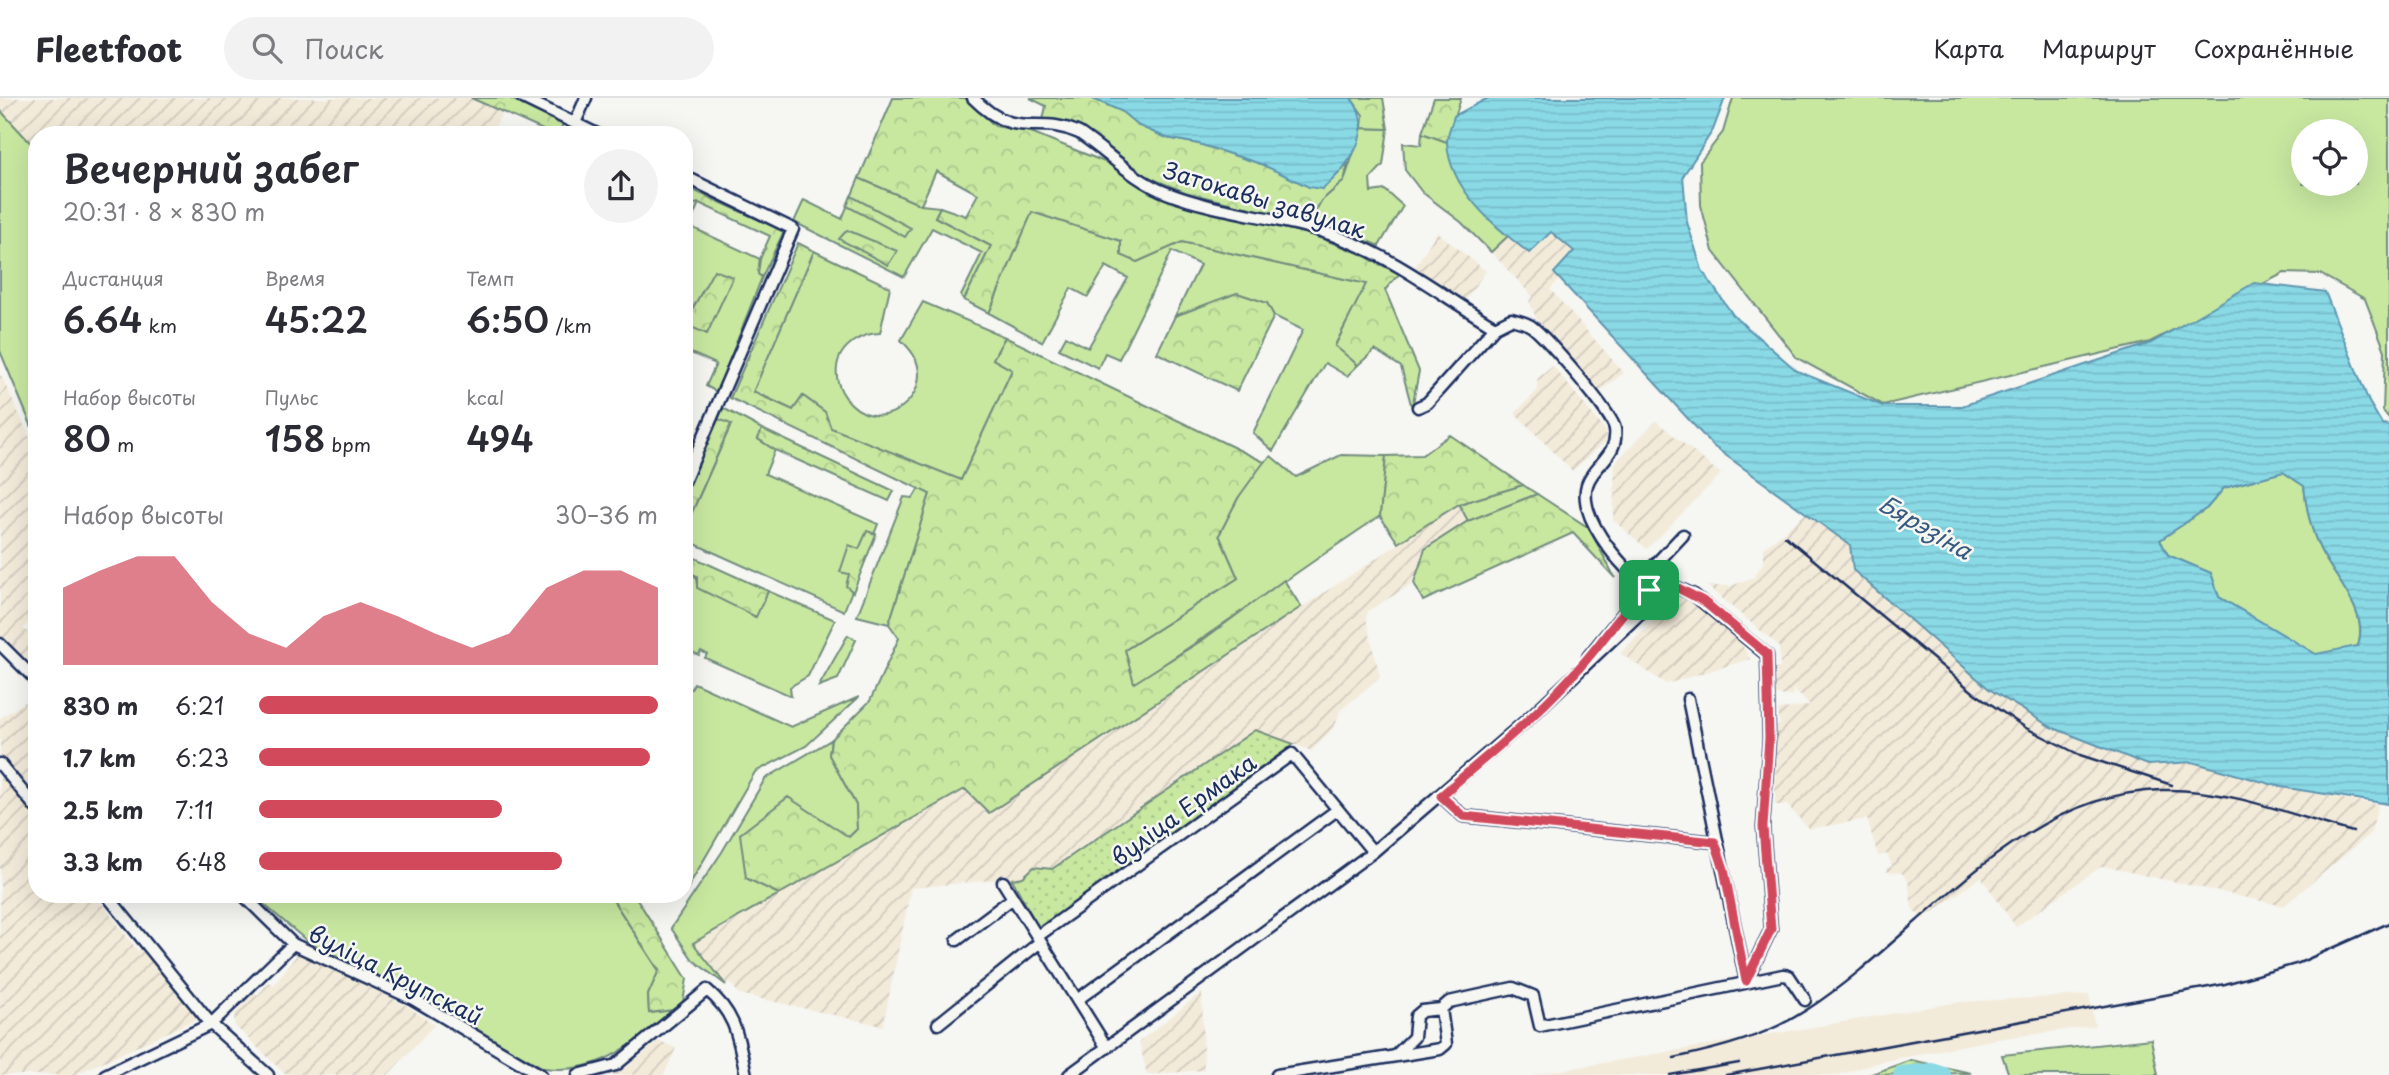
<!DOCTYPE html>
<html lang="ru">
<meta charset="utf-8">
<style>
body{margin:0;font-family:"Playpen Sans",sans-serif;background:#f2f2f3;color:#2b2b33;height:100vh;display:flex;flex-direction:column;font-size:26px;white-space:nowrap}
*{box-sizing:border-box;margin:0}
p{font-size:23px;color:#7c7c81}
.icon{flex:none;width:38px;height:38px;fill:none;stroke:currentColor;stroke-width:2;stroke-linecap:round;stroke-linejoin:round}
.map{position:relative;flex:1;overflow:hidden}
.side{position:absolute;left:28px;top:28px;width:665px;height:777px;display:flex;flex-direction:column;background:#fff;border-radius:28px;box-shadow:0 7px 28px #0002}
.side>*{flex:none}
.tools{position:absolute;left:2291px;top:21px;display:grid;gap:14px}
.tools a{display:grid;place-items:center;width:77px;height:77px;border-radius:50%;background:#fff;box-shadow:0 7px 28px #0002;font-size:35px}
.pin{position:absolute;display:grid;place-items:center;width:60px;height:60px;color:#fff;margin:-30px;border-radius:14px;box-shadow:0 4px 10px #0006}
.round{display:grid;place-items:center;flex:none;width:74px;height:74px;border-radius:37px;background:#f2f2f3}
.summary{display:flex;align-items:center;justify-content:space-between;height:119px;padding:0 35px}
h1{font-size:38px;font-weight:600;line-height:52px}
.metrics{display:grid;grid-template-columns:repeat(3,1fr);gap:10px;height:119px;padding:7px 35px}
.metrics div{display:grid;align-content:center}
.metrics b{font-size:35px;font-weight:600}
.metrics small{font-size:19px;font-weight:400}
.metrics p{font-size:19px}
.chart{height:196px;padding:14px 35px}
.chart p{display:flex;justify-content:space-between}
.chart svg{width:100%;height:126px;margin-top:7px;fill:#d1495b;opacity:.7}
ul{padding:0 35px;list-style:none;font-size:23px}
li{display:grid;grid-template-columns:112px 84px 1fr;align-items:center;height:52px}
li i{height:18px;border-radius:9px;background:#d1495b}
header{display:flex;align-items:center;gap:42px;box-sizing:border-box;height:98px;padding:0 35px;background:#fff;border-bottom:2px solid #e1e1e2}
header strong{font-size:33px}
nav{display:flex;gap:38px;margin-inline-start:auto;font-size:24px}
.search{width:490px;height:63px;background:#f2f2f3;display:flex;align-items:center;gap:18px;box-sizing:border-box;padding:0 24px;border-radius:38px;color:#7c7c81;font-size:26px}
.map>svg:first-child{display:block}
.built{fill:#f3ebda}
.industrial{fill:url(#industrial-furrows)}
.grass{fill:#c8e8a0;stroke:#728c7f;stroke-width:2;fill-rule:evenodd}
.forest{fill:url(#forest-crowns);stroke:#728c7f;stroke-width:2}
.garden{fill:url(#garden-dots);stroke:#728c7f;stroke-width:2}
.water{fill:url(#water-rules);stroke:#5e96b0;stroke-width:2;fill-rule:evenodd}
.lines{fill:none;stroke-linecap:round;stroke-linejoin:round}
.river{stroke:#8adae6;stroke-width:18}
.street-casing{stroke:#1b2f5e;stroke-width:15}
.street{stroke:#f6f6f2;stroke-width:10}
.rail{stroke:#1b2f5e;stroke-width:2.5}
.route-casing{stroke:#fff;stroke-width:14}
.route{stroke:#d1495b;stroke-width:9}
.labels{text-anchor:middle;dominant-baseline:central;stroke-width:5;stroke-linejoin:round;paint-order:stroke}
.street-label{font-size:23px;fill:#1b2f5e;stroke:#f6f6f2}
.water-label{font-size:24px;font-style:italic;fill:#375a80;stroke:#f6f6f2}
</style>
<header>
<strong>Fleetfoot</strong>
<div class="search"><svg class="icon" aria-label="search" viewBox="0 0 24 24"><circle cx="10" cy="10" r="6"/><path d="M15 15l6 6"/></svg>Поиск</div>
<nav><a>Карта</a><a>Маршрут</a><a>Сохранённые</a></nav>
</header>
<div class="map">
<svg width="2389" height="977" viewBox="0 0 2389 977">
<defs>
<pattern id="industrial-furrows" width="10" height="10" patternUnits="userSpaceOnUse" patternTransform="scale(1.75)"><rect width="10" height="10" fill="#f3ebda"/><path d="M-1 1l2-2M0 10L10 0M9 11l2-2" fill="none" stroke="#d0cabe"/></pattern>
<pattern id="forest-crowns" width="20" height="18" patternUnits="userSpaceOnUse" patternTransform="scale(1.75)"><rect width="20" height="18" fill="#c8e8a0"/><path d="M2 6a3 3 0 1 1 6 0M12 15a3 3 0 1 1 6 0" fill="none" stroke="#abc78c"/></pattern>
<pattern id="garden-dots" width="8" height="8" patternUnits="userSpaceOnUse" patternTransform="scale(1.75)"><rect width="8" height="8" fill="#c8e8a0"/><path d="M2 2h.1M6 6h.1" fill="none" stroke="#abc78c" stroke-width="1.8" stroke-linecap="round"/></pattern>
<pattern id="water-rules" width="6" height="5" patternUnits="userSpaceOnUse" patternTransform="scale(1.75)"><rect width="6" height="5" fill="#8adae6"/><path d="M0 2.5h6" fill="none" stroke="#76bbc8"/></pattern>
</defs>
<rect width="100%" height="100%" fill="#f6f6f2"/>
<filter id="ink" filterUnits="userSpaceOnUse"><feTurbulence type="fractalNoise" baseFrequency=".0143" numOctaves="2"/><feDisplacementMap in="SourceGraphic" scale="14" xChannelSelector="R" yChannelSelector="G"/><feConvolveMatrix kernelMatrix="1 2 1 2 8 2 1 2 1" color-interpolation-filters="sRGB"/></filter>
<g filter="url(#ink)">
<path class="built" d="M 2089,897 L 2095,928 L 1997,941 L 1880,964 L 1838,977 L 1533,977 L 1959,904 Z"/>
<path class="industrial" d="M 0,0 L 470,0 L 502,15 L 491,37 L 37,37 L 37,52 L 0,12 Z
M 1437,134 L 1486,173 L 1463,205 L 1415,169 Z
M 1552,134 L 1574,154 L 1555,175 L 1560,181 L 1550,191 L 1624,275 L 1599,294 L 1536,220 L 1529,203 L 1533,199 L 1491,154 L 1508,138 L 1529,155 Z
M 1553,268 L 1606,333 L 1606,343 L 1572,373 L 1515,315 L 1538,292 L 1537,281 Z
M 0,275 L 37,355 L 37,516 L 23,530 L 37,543 L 37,555 L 25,566 L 0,538 Z
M 1656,323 L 1721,376 L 1647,451 L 1613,422 L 1615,365 Z
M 1459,406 L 1468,423 L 1425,451 L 1414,485 L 1368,513 L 1366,521 L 1380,579 L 1340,613 L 1335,628 L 1312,653 L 1255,632 L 1052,772 L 1034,769 L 1023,779 L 911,790 L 883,928 L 739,896 L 730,884 L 726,887 L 693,845 L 965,691 L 989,715 Z
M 1806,415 L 1850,447 L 1853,472 L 1966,572 L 2020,609 L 2148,667 L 2192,664 L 2281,689 L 2378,707 L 2371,735 L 2284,808 L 2102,768 L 2016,829 L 1981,779 L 1923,821 L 1912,810 L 1908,783 L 1902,775 L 1887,774 L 1886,771 L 1892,768 L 1887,756 L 1878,758 L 1867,721 L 1809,731 L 1787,707 L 1775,707 L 1776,627 L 1780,627 L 1778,612 L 1810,607 L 1793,591 L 1792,598 L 1775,597 L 1776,570 L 1780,570 L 1779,548 L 1707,488 L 1731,488 L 1754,479 L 1764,464 L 1764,450 Z
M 1678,500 L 1691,500 L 1734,533 L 1750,561 L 1666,586 L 1620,555 Z
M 33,599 L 37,604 L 37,796 L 103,796 L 98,801 L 138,853 L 143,849 L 199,920 L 74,977 L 0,977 L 0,620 Z
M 299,854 L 409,909 L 434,927 L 388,977 L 290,977 L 283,974 L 235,928 L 234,917 L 254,894 L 258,897 L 269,884 L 274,887 Z
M 1202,894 L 1204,972 L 1147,977 L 1139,944 Z
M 658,943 L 676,950 L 664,977 L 600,977 L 627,969 Z"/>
<path class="grass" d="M 1733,0 L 2389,0 L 2389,320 L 2383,313 L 2385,253 L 2365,201 L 2320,176 L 2284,175 L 2150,244 L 1883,307 L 1797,260 L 1713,153 L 1701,107 L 1700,64 L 1723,34 ZM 2303,33 L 2356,33 L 2356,86 L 2303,86 Z
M 0,12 L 37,52 L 37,341 L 0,253 Z
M 1362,30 L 1388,31 L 1383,67 L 1370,81 L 1371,94 L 1385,92 L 1403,108 L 1379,148 L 1341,132 L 1309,125 L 1321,103 L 1344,83 Z
M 1422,35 L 1447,44 C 1456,79 1478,115 1508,138 L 1491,154 L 1461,124 L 1422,94 L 1405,72 L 1403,45 L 1421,47 Z
M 859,80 L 921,107 L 940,109 L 935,119 L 991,148 L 964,202 L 961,198 L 982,155 L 932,130 L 904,179 L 794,124 L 804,102 L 842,121 Z
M 699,105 L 689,128 L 760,161 L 758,176 L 762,179 L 717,294 L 706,288 L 716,266 L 684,252 L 684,108 Z
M 1032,114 L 1122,143 L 1137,164 L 1182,144 L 1367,186 L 1335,247 L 1358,267 L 1347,278 L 1325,265 L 1273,353 L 1253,335 L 1303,232 L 1274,218 L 1267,205 L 1237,195 L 1175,218 L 1200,167 L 1172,153 L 1119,261 L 1105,255 L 1098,270 L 1059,251 L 1066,238 L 1088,250 L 1128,180 L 1106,168 L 1088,199 L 1071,190 L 1042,244 L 989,215 Z
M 814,153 L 890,189 L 880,235 C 871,235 862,238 854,243 C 809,273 861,343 903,308 C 913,300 919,288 919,275 C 918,260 911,252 901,242 L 923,204 L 1005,239 L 993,261 L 1012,272 L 961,382 L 830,330 L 825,314 L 803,298 L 793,312 L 753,293 Z
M 723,310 L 762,331 L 758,341 L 775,352 L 765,376 L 878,426 L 844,513 L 684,441 L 684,432 L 731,327 L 718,321 Z
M 1341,357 L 1386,358 L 1380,418 C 1297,473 1218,532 1134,586 L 1125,552 L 1238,480 L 1219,437 C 1233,410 1247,377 1271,358 L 1296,379 Z
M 2283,374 L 2304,388 C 2306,410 2310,430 2320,451 C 2335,481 2369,513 2358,548 L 2316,557 L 2219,499 L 2211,475 L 2168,457 L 2160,442 L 2207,410 L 2224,390 Z
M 1523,387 L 1537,396 L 1468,423 L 1459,406 Z
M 919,390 L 930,396 L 889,526 L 857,518 L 904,399 L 913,400 Z
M 684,471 L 755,519 L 768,493 L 835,522 L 808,578 L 790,589 L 791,598 L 705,560 L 707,556 L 701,553 L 699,557 L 684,551 Z
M 848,537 L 856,542 L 838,581 L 819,588 Z
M 684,581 L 687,582 L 685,589 L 691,591 L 694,585 L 791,629 L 859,599 L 806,648 L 755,674 L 684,796 Z
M 831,642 L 829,657 L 856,707 L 857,731 L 849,739 L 746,780 L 779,796 L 693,845 L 726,887 L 693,862 L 671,830 L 722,754 L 765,681 Z
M 252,796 L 609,796 L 659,873 L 648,897 L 649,915 L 673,912 L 669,918 C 629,948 598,977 544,970 L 375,876 L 308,844 Z
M 2151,941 L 2158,977 L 2009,977 L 2002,957 Z"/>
<path class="forest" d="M 471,0 L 509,0 L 562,26 L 561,37 L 545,37 L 543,32 Z
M 893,0 L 965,0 L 995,28 L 1031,34 L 1112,67 L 1151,95 L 1312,137 L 1359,155 L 1399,176 L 1385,192 L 1419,273 L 1412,310 L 1401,269 L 1375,252 L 1358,267 L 1335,248 L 1366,186 L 1182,144 L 1137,164 L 1121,157 L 1121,143 L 1032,114 L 989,215 L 964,202 L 991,148 L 935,119 L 940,109 L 966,118 L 978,96 L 936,73 L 921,107 L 859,80 Z
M 1030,0 L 1091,0 L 1121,13 L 1139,28 L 1167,40 L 1199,46 L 1261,66 L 1322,91 L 1348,66 L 1344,83 L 1321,103 L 1309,125 L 1185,94 L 1148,79 L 1080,28 L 1043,22 L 1046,8 Z
M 1351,0 L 1383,0 L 1388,31 L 1362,30 L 1363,17 Z
M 1434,0 L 1461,0 L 1447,44 L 1422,35 Z
M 684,88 L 784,133 L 762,179 L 758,176 L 760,161 L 770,138 L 699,105 L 684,108 Z
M 851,98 L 911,130 L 905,139 L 847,108 Z
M 847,132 L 897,153 L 888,167 L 839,141 Z
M 798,145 L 814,153 L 753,294 L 793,312 L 803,298 L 825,314 L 831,330 L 961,382 L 1012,272 L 993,261 L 1005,239 L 1264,364 L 1238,400 L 1219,437 L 1238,480 L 1125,552 L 1134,585 L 1204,541 L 1284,482 L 1301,509 L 989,715 L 965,691 L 779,796 L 746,780 L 740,736 L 788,699 L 849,739 L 857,731 L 856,707 L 829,657 L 831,642 L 870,603 L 899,540 L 889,526 L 930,396 L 730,300 Z
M 714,172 L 733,179 L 707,236 L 684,226 Z
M 1237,195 L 1267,205 L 1274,218 L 1237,293 L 1157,255 L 1175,218 Z
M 718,321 L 731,326 L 684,432 L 684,395 Z
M 762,331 L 894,393 L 889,403 L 775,352 L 758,341 Z
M 1450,337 L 1523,387 L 1459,406 L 1398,445 L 1380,418 L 1386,358 L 1422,357 Z
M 1537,396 L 1589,430 L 1615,480 L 1573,435 L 1423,503 L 1414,485 L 1425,451 L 1468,423 Z
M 867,433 L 876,436 L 853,494 L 846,488 L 849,476 L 840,474 L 849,447 L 859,451 Z
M 684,455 L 768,493 L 756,519 L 697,490 L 697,478 L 684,471 Z
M 609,796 L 634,796 L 687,881 L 683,904 L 673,912 L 649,915 L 648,897 L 659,872 Z
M 1911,962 L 1971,975 L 1869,977 Z"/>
<path class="garden" d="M 1255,632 L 1294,646 L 1039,831 L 1012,781 L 1023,779 L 1034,769 L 1052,771 Z"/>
<path class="water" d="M 1091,0 L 1351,0 C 1377,32 1349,69 1322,91 L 1309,89 L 1261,66 L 1199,46 L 1167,40 L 1139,28 L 1121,13 Z
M 1488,0 L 1725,0 L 1713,32 L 1683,78 L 1687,124 L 1702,172 L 1733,217 L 1797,273 L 1883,308 L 1962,308 L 2151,245 L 2254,185 L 2325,194 L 2369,304 L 2382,326 L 2389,327 L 2389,706 L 2281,689 L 2192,664 L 2148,667 L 2051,629 L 1989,591 L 1853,472 L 1850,447 L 1713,348 L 1554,175 L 1574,153 L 1551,134 L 1529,155 C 1495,129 1449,91 1447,44 C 1447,36 1452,26 1454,18 ZM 2283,374 L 2304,388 C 2306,410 2310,430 2320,451 C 2334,480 2370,514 2358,548 L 2316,556 L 2219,499 L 2211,475 L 2168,457 L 2160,442 L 2207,410 L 2224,390 Z"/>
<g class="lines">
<path class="river" d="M 1902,977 L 1931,974 L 1942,977"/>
<g class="street-casing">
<path id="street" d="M 523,0 L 599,37
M 973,0 C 1018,45 1036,15 1079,35 C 1109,55 1133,82 1167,95 C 1224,117 1286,118 1343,141 C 1398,162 1444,199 1495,229 L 1511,221 C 1518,223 1525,224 1531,228 C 1546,239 1613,316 1615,331 C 1618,353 1602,362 1592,377 C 1567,411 1623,471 1649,492 L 1652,470 L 1683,437
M 575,25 L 586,0
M 684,78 L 793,131 L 684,384
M 1418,309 L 1427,305 L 1495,229
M 1655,497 L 1678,490 L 1694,497 L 1767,557 L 1769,641 L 1763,729 L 1771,831 L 1746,883
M 0,546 L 37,583
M 1588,559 L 1635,501 L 1642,494 L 1653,493
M 1688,601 L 1746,883
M 0,666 L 37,711
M 1441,698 L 1463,718 L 1715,744
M 1003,784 L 1107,950
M 106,796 L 211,926 L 268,977
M 242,796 L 293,846 L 413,901 L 541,977
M 1038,838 L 1292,656 L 1373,754
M 957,842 L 1013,800
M 1077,902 L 1337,712
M 1441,911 L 1449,904 L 1513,890 L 1533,898 L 1540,928 L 1783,877 L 1789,878 L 1805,902
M 938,926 L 1039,845
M 105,977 L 211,926 L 293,846
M 578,977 L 616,967 L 707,892 C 737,917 738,940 746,977
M 1069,977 L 1373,754 L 1528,621 L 1649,507 L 1655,497
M 1277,977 L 1440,951 L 1446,946 L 1441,911 L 1422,913 L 1416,918 L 1414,939 L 1396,957"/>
</g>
<use href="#street" class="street"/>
<path class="rail" d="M 1785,438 L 1973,594 L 2026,630 L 2080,657 L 2172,687
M 1674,960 C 1721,950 1767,938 1808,911 C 1919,839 2016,695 2162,692 C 2226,690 2292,717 2353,734
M 1670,977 L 1739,965
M 1726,977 L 2225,886 L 2299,865 L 2389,825"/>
</g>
</g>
<g class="lines" filter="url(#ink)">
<g class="route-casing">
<path id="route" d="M 1678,490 L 1703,503 L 1767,556 L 1769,640 L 1763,729 L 1771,831 L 1746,883 L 1724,771 L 1715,744 L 1463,718 L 1441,698 C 1488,656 1539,617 1580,569 C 1602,545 1619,517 1643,494 L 1649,492 L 1655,496 Z"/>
</g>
<use href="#route" class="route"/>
</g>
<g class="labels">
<g class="street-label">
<text transform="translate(1265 101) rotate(17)">Затокавы завулак</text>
<text transform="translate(1183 711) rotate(-36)">вуліца Ермака</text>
<text transform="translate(396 876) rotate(27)">вуліца Крупскай</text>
</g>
<g class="water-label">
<text transform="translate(1926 428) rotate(30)">Бярэзіна</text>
</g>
</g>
</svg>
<div class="tools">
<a><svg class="icon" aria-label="locate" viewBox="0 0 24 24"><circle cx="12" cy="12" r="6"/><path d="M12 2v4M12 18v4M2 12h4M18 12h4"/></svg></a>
</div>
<div class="pin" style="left:1649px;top:492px;background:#1e9e55"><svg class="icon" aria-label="arrive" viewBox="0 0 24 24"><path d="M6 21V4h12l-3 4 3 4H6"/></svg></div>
<section class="side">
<div class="summary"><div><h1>Вечерний забег</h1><p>20:31 · 8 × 830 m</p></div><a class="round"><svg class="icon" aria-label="share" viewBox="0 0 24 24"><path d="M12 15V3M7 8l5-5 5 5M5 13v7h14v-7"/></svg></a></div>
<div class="metrics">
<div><p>Дистанция</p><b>6.64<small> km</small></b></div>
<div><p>Время</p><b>45:22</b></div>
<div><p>Темп</p><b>6:50<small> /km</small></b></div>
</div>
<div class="metrics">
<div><p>Набор высоты</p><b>80<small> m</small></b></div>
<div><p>Пульс</p><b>158<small> bpm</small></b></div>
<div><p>kcal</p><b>494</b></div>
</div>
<div class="chart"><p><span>Набор высоты</span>30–36 m</p>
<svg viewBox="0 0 160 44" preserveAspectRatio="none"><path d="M0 44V17L10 11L20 6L30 6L40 22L50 33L60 38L70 27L80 22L90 27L100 33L110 38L120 33L130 17L140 11L150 11L160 17V44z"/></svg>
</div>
<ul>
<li><b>830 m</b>6:21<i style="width:100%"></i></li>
<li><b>1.7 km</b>6:23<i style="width:98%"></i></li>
<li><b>2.5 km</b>7:11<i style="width:61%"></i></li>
<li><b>3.3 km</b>6:48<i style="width:76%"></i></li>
</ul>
</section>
</div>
